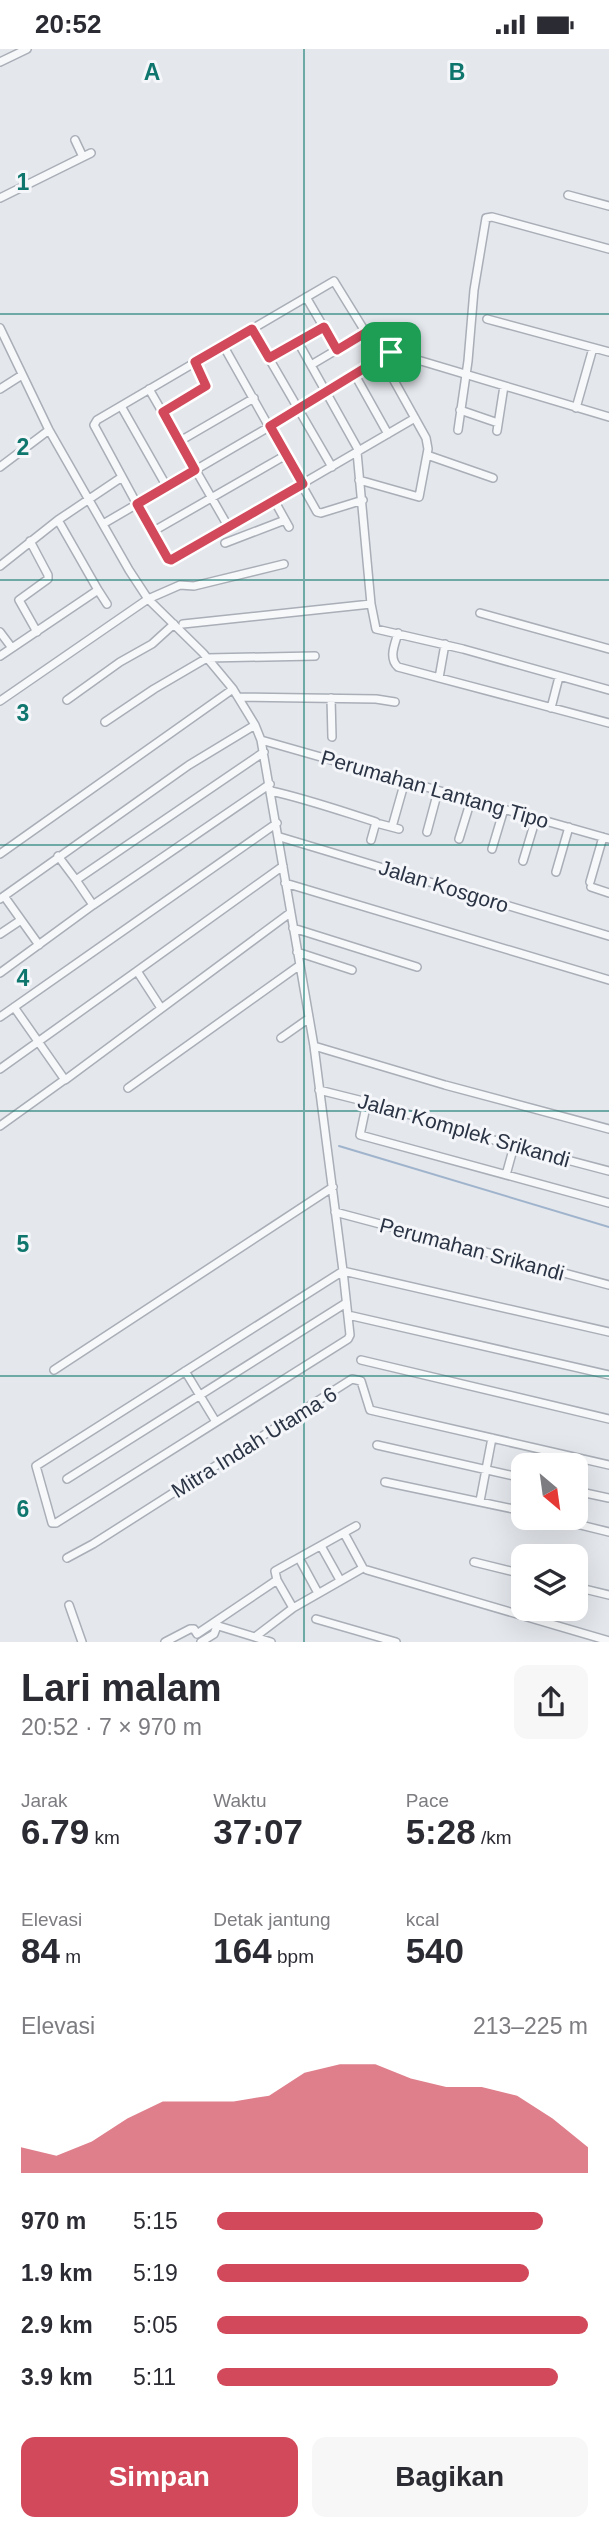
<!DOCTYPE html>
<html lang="id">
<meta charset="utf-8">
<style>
body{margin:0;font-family:Arial,sans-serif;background:#f7f7f7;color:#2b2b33;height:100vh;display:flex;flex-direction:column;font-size:26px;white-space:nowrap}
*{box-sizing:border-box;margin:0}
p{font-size:23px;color:#7c7c81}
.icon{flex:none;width:38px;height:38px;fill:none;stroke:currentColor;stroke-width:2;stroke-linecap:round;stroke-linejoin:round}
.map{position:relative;height:1593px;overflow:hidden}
.drawer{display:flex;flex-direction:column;background:#fff;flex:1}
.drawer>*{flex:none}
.needle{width:46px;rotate:151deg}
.buttons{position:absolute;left:511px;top:1404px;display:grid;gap:14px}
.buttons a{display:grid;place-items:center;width:77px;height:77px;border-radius:14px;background:#fff;box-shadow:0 7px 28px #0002;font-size:35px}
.pin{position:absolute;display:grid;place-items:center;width:60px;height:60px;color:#fff;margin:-30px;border-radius:14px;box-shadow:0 4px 10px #0006}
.round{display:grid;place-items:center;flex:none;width:74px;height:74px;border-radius:14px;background:#f7f7f7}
.headline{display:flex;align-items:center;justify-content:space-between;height:119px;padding:0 21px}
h1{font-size:38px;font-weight:700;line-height:52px}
.stats{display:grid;grid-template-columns:repeat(3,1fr);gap:10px;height:119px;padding:7px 21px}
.stats div{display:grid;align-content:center}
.stats b{font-size:35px;font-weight:700}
.stats small{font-size:19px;font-weight:400}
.stats p{font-size:19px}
.chart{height:196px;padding:14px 21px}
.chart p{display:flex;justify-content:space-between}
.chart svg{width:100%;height:126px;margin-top:7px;fill:#d1495b;opacity:.7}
.button{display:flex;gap:14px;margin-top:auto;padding:14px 21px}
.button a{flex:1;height:80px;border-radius:14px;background:#d1495b;color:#fff;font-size:28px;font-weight:700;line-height:80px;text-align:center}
.button a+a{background:#f7f7f7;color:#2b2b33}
ul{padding:0 21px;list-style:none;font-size:23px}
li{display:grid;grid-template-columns:112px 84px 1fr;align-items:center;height:52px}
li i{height:18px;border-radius:9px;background:#d1495b}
.status{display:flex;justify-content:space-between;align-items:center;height:49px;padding:0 35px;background:#fff;direction:ltr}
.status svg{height:19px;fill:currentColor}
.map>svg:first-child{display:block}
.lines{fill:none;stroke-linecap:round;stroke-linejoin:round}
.stream{stroke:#9fb4cc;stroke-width:2}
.minor-casing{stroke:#a9aeb7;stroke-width:10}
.minor{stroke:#f7f8fa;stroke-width:7}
.route-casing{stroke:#fff;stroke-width:14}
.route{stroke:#d1495b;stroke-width:9}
.grid{fill:none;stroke:#0f766e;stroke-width:2;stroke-opacity:0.55}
.labels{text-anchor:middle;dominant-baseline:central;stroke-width:6;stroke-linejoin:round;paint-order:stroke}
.street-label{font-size:21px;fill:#2b3445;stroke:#f4f6f9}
.grid-label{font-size:23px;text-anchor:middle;font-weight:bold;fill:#0f766e;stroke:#f4f6f9;stroke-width:6;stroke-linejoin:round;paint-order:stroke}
</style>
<div class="status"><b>20:52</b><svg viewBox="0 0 49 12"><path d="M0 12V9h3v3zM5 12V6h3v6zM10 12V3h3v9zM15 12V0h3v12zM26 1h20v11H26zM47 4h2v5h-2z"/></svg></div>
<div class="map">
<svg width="609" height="1593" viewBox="0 0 609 1593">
<rect width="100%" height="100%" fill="#e4e7ec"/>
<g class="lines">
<path class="stream" d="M 339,1097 L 609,1178"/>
<g class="minor-casing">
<path id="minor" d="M 0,13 L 27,0
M 75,91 L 83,108
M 568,146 L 609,157
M 0,149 L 91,104
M 306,248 L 337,301
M 487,270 L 609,303
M 0,279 L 49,381 L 129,521 L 148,550 L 203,604 L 233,640 L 255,676 L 261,691 L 314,997 L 343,1222 L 36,1417 L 52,1474 L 56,1474 L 348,1290 L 350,1286 L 343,1222 L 609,1283
M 252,280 L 332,418
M 298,293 L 359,402
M 373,295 L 391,303 L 609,368
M 223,296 L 317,463 L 321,464 L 363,451
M 269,308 L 324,278
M 311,316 L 365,284
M 355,326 L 388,385
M 0,340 L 22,326
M 149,340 L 229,479
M 121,357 L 167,438
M 576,359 L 593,299
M 460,361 L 498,374
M 163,363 L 206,337 L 196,313
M 458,381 L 468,312 L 474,241 L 486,169 L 492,168 L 609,200
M 497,382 L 504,337
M 180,392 L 254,349
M 357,403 L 371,555 L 376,580 L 463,600 L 609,641
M 427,406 L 493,429
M 0,418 L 49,381
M 359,431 L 419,448 L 428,400 L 426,389 L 382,310 L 334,232 L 97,371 L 94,376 L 152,483 L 171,511 L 415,369
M 274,451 L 289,478
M 103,475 L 327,344 L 391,303
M 152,483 L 286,406
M 30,492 L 48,526 L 48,530 L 19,551 L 37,583
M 225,494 L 285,471
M 0,517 L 58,471
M 98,541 L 58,471 L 122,428
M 480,564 L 609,600
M 183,575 L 371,555
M 0,583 L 12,599
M 398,584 C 395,595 388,609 398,618 L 609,674
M 0,607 L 98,541 L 107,555
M 439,629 L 445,595
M 238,648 L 376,650 L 395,653
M 331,649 L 332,688
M 67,651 L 120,613 L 152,595 L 174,575
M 0,652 L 148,550 L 180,536 L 194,537 L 284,515
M 551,659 L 559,628
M 105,673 L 154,640 L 207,609 L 315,607
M 261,691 L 609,790
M 271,742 C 307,750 341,762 376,773 L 371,791
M 380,775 L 399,780
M 392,778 L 405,732
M 427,783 L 438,742
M 280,788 L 609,887
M 459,790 L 471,751
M 492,800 L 504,760
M 0,805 L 233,640
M 58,807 L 76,831
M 523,812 L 536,769
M 556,823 L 569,778
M 590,833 L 603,788
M 285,834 L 609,931
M 591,838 L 609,844
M 4,847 L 39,896
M 0,850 L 189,716 L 255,676
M 93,856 L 76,831 L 264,703
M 293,879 L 417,918
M 0,885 L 21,871
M 297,903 L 352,921
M 0,924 L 93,856 L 270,735
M 14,958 L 65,1031 L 290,864
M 161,959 L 137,922 L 283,817
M 0,968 L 277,774
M 281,989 L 308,970
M 314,997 L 445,1036 L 609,1080
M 0,1020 L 137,922
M 128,1039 L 300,916
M 319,1041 L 367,1053 L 514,1097 L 609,1122
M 367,1053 L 360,1086 L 609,1154
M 0,1077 L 64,1031
M 506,1126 L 514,1097
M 335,1163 L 609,1236
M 348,1266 L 609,1326
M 361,1311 L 609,1370
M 54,1321 L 333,1138
M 185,1322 L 216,1373
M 377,1396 L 523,1429
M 67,1430 L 346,1254
M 385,1433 L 523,1462
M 576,1442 L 609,1449
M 480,1452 L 492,1389
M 548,1468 L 609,1483
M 321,1497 L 340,1531
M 67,1509 L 93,1495 L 352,1330 L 361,1332 L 370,1361 L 609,1416
M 299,1509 L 318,1544
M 474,1513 L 523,1525
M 367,1521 L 609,1592
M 277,1531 L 293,1559
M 576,1538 L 609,1546
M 69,1556 L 82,1593
M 316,1570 L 396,1593
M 212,1575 L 271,1593
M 255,1588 L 293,1559 L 363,1519 L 344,1484
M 165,1593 L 190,1580 L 194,1580 L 197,1585 L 277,1531 L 275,1522 L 356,1477
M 201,1593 L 214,1585 L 217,1577"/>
</g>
<use href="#minor" class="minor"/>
</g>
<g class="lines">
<g class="route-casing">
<path id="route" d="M 324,278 L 337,301 L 365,284 L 373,295 L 391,303 L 270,377 L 303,435 L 171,511 L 168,510 L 137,455 L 195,421 L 163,363 L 206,337 L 195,313 L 252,280 L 269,309 Z"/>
</g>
<use href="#route" class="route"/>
</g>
<path class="grid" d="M 304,0 L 304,1593M 0,265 L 609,265M 0,531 L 609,531M 0,796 L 609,796M 0,1062 L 609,1062M 0,1327 L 609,1327"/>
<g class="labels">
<g class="street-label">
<text transform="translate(435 740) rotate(16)">Perumahan Lantang Tipo</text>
<text transform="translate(444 837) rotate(17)">Jalan Kosgoro</text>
<text transform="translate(464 1081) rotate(16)">Jalan Komplek Srikandi</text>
<text transform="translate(472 1200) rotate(15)">Perumahan Srikandi</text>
<text transform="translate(254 1393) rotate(-32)">Mitra Indah Utama 6</text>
</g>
</g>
<g class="grid-label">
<text x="152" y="31">A</text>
<text x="457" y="31">B</text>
<text x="23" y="141">1</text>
<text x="23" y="406">2</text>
<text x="23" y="672">3</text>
<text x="23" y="937">4</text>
<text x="23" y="1203">5</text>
<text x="23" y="1468">6</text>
</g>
</svg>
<div class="buttons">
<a><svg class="needle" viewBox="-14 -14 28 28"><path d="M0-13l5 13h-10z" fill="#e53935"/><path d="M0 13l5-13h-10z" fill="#7c7c81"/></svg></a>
<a><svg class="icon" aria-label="layers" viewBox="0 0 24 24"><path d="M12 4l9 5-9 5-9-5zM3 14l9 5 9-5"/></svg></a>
</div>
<div class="pin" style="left:391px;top:303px;background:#1e9e55"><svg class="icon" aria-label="arrive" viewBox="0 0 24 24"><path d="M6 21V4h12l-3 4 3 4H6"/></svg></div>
</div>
<section class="drawer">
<div class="headline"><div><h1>Lari malam</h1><p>20:52 · 7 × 970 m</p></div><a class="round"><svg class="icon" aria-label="share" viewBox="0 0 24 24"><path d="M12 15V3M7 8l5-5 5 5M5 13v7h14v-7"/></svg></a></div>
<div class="stats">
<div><p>Jarak</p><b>6.79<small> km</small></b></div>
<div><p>Waktu</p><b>37:07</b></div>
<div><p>Pace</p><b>5:28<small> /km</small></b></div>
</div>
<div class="stats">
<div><p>Elevasi</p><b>84<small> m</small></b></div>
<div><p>Detak jantung</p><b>164<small> bpm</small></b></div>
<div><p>kcal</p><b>540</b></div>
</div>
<div class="chart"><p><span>Elevasi</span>213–225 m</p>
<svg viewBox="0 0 160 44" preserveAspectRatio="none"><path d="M0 44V35L10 38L20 33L30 25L40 19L50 19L60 19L70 17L80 9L90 6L100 6L110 11L120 14L130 14L140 17L150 25L160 35V44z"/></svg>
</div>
<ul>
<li><b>970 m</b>5:15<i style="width:88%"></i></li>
<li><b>1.9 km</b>5:19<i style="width:84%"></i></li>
<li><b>2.9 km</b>5:05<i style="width:100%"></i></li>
<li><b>3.9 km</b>5:11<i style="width:92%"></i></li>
</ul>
<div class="button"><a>Simpan</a><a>Bagikan</a></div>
</section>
